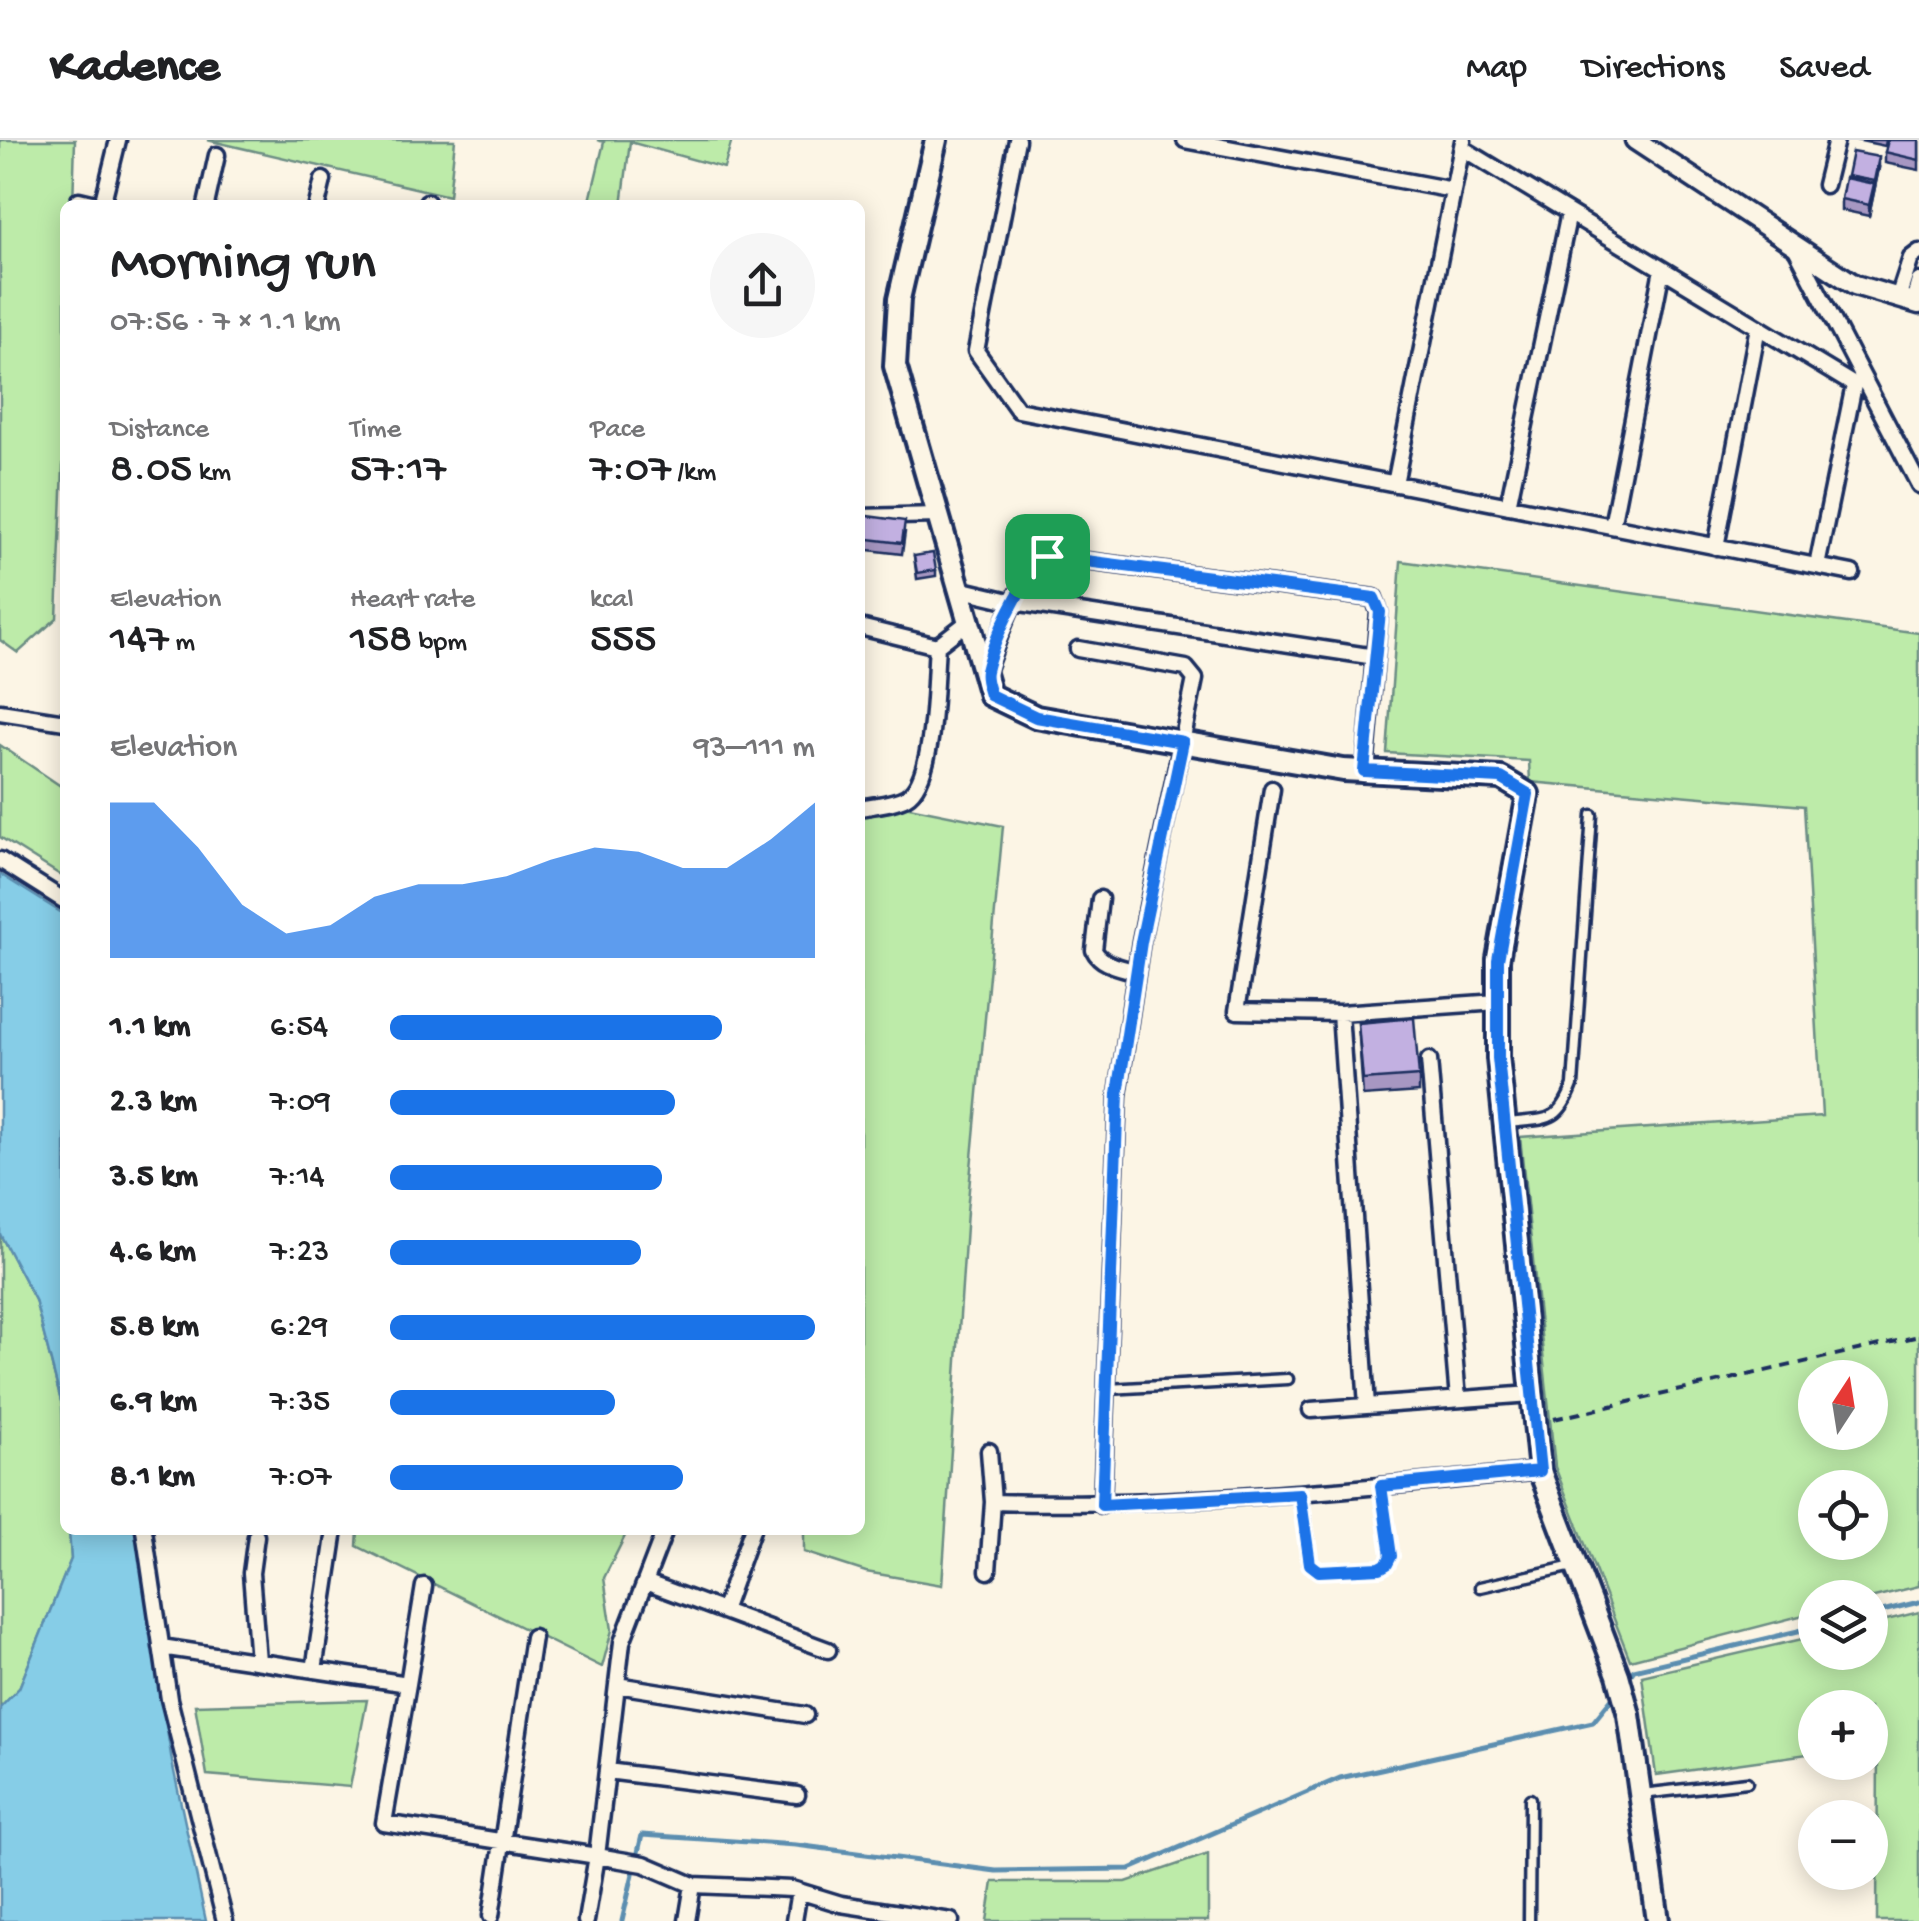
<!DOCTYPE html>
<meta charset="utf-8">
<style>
body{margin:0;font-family:"Gochi Hand",sans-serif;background:#f6f6f6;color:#202124;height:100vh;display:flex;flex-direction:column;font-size:38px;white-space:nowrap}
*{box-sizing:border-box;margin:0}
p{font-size:32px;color:#757577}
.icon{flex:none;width:55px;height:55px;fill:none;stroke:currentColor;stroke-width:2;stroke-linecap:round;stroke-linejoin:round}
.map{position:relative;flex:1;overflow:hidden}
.panel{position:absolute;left:60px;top:60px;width:805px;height:1335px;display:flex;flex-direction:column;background:#fff;border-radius:15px;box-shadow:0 5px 25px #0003}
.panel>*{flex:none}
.needle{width:65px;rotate:12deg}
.tools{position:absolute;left:1798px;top:1220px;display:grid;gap:20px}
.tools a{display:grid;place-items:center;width:90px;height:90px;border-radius:50%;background:#fff;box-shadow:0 5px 25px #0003;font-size:50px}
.pin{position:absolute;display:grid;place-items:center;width:85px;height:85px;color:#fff;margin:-42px;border-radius:20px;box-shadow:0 5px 15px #0006}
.round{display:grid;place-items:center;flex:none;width:105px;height:105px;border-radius:52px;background:#f6f6f6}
.head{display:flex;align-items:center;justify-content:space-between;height:170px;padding:0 50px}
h1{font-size:55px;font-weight:600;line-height:75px}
.metrics{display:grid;grid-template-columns:repeat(3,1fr);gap:15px;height:170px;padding:10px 50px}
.metrics div{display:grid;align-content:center}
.metrics b{font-size:42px;font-weight:600}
.metrics small{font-size:28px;font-weight:400}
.metrics p{font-size:28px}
.chart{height:280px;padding:20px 50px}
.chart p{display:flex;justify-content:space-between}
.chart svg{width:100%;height:180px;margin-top:10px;fill:#1a73e8;opacity:.7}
ul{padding:0 50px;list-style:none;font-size:32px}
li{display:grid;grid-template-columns:160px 120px 1fr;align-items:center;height:75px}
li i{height:25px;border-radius:12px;background:#1a73e8}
header{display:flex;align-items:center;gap:60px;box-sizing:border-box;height:140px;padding:0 50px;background:#fff;border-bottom:2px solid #e0e0e0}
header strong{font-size:48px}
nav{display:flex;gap:55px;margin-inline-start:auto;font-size:35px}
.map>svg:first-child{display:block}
.green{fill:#bdeba9;stroke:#6c8d84;stroke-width:2.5;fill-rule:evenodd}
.water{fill:#86cde7;stroke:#5b8eb0;stroke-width:2.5}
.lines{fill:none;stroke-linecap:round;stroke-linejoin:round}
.stream{stroke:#5b8eb0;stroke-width:5}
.service-casing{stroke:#1b2f5e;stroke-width:15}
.minor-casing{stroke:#1b2f5e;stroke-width:21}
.tertiary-casing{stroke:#1b2f5e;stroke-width:25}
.secondary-casing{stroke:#1b2f5e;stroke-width:28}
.path{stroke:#1b2f5e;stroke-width:4;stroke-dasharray:10 8;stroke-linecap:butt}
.service{stroke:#fcf5e5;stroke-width:8}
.minor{stroke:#fcf5e5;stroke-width:14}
.tertiary{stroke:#fcf5e5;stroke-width:18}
.secondary{stroke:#fcf5e5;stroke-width:20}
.wall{fill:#a797c2;stroke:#1b2f5e;stroke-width:2.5}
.shaded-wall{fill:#887b9e;stroke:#1b2f5e;stroke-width:2.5}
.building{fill:#c2b0e1;stroke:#1b2f5e;stroke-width:2.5}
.route-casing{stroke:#fff;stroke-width:20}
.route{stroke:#1a73e8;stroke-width:12}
</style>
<header>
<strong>Kadence</strong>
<nav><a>Map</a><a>Directions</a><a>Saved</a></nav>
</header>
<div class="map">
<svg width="1919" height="1781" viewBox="0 0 1919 1781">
<rect width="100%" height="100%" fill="#fcf5e5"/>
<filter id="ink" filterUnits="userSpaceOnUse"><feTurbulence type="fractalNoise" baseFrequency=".01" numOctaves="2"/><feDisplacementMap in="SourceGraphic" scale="20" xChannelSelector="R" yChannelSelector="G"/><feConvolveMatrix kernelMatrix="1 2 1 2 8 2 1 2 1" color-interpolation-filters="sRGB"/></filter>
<g filter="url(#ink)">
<path class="green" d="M 0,0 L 75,0 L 73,65 L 65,65 L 65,277 L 57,478 L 18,513 L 0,500 Z
M 207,0 L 455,0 L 449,56 Z
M 597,0 L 732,0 L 724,28 L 630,2 L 622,65 L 589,65 L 604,2 Z
M 1401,421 L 1919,493 L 1919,1446 L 1870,1458 L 1815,1458 L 1815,1472 L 1630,1520 L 1555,1327 L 1520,997 L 1822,976 L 1804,666 L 1530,642 L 1529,621 L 1387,613 ZM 1815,1238 L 1870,1238 L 1870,1292 L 1815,1292 ZM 1815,1348 L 1870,1348 L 1870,1402 L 1815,1402 Z
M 0,605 L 65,649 L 65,738 L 0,697 Z
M 860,657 L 1003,686 L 967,1071 L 942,1445 L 866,1432 L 804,1412 L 804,1390 L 860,1390 Z
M 0,1094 L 35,1160 L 62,1265 L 65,1390 L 69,1390 L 71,1419 L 19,1548 L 0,1568 Z
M 358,1390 L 628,1390 L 604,1438 L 612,1490 L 602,1527 L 357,1406 Z
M 1919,1472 L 1919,1781 L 1877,1781 L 1878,1605 L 1870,1605 L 1870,1568 L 1815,1568 L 1815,1613 L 1656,1635 L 1642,1536 L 1815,1496 L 1815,1512 L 1870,1512 L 1870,1484 Z
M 367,1560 L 350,1647 L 207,1635 L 195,1565 Z
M 1208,1714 L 1208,1781 L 987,1781 L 993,1742 L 1126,1742 Z"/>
<path class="water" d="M 0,734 L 65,775 L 65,1315 L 62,1265 L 35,1160 L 0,1094 Z
M 69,1390 L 136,1390 L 172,1622 L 206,1781 L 0,1781 L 0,1568 L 19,1548 L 71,1419 Z"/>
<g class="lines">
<path class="stream" d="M 1870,1474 L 1919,1462
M 1626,1541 L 1634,1530 L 1815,1487
M 622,1781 L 642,1695 L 796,1705 L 996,1731 L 1130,1729 L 1340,1638 L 1593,1582 L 1616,1554"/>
<g class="service-casing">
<path id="service" d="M 1508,983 C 1546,978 1558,985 1573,945 L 1592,675
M 1108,1249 L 1288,1239
M 1301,1354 L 1310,1424 L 1319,1431 L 1379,1428 L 1387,1424 L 1391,1416 L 1381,1346
M 1480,1447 L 1573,1426
M 1642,1654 L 1747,1642
M 1529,1781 L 1530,1659"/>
</g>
<g class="minor-casing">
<path id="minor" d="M 1017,0 L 976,211 L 1018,270 L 1852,433
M 1185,0 L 1453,50
M 1462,8 L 1854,245 L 1817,426
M 1825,45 L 1836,0
M 79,60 L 100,65
M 102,65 L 118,0
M 206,65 L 217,15
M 317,65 L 323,40
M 427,65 L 427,62
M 1794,105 L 1919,345
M 1898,158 L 1911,118 L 1919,112
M 1913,162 L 1919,141
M 1395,344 L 1463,1
M 1508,366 L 1569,73
M 860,377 L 938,375
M 1612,386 L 1662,129
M 1716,407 L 1758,187
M 959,449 L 1014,462 L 1375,517
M 860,487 L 937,506
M 1078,509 L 1186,528 L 1195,539 L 1141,801 L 1118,955 L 1102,1365
M 985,534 C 1001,494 1014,444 1047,416 L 1374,458 L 1379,472 L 1365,631
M 0,572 L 65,582
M 1272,649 L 1237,871 L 1340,873 L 1367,1266
M 860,668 C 874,665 894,664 906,657 C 936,640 934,538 937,506 L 969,481
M 0,720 L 65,761
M 1100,759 L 1094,810 C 1101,825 1121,827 1136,832
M 1340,873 L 1498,862
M 1429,920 L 1458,1259
M 1311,1270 L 1532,1254
M 993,1362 C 1176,1367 1357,1349 1540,1331
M 144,1390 L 169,1559 L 225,1781
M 256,1396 L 251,1433 L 258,1521
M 988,1431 L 993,1362 L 989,1311
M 645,1442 L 828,1510
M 723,1471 L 752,1390
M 161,1507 L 408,1544 L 384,1683 L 597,1716 L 622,1502 L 665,1390
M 314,1530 L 335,1390
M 408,1544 L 424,1446
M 617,1545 L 805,1575
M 607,1631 L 797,1655
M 491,1776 L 533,1497
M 586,1781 L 597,1716 L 644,1724 L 693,1745 L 792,1749 L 841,1764 L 951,1781
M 687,1781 L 693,1745
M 794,1781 L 799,1751"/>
</g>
<g class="tertiary-casing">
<path id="tertiary" d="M 1635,0 L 1855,145 L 1919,164"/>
</g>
<g class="secondary-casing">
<path id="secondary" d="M 936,0 L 899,159 L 895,226 L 990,555 L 1036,577 L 1343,630 L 1501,638 L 1528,654 L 1498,819 L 1498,918 L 1540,1331 L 1618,1535 L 1629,1575 L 1658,1781"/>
</g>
<path class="path" d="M 1554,1279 L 1919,1196"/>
<use href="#service" class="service"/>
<use href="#minor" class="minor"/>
<use href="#tertiary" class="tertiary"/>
<use href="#secondary" class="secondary"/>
</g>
<path class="wall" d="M 1856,0 L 1886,0 L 1885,6 Z
M 1919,0 L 1919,30 L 1885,23 L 1885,12 Z
M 1879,28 L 1869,76 L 1841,70 L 1841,59 L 1847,36 Z
M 860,375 L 905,392 L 902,414 L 860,409 Z
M 914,416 L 936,430 L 936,436 L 917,439 Z
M 1358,883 L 1419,936 L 1419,952 L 1363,956 Z"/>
<path class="shaded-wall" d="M 1879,17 L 1879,28 L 1869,76 L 1869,65 Z"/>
<path class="building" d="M 1888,0 L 1919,0 L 1919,20 L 1885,12 Z
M 1852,12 L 1879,17 L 1874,41 L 1847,36 Z
M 1845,38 L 1874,44 L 1869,65 L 1841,59 Z
M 860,375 L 905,381 L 902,403 L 860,398 Z
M 933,413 L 936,430 L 917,433 L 914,416 Z
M 1414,878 L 1419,936 L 1363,940 L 1358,883 Z"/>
</g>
<g class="lines" filter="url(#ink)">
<g class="route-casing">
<path id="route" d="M 1047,416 L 1374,458 L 1380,472 L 1364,631 L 1501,638 L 1528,654 L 1498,820 L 1498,918 L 1540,1331 L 1381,1346 L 1391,1416 L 1387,1424 L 1380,1428 L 1319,1431 L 1310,1424 L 1300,1354 L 1102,1365 L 1118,954 L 1141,802 L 1183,602 L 1036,577 L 990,555 C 988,547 984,539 986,531 C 993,500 1023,436 1047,416 Z"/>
</g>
<use href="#route" class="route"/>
</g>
</svg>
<div class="tools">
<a><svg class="needle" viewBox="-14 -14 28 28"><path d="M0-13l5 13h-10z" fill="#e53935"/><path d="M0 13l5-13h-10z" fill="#757577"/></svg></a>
<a><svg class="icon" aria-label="locate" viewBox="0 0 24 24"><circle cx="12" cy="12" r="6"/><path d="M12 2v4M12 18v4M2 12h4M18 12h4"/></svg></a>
<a><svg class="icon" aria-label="layers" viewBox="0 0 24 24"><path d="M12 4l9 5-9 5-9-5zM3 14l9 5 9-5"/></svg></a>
<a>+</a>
<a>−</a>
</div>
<div class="pin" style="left:1047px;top:416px;background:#1e9e55"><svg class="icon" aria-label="arrive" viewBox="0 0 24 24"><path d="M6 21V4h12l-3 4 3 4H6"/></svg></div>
<section class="panel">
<div class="head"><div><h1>Morning run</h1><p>07:56 · 7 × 1.1 km</p></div><a class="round"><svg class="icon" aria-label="share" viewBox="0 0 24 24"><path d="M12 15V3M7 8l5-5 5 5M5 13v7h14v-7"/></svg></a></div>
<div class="metrics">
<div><p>Distance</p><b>8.05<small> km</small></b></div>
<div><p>Time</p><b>57:17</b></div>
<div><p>Pace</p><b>7:07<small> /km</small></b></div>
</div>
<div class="metrics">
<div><p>Elevation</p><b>147<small> m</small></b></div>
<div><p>Heart rate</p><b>158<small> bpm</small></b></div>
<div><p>kcal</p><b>555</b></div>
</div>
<div class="chart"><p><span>Elevation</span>93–111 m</p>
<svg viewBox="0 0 160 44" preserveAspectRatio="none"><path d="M0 44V6L10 6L20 17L30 31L40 38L50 36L60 29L70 26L80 26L90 24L100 20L110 17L120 18L130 22L140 22L150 15L160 6V44z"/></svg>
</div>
<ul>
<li><b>1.1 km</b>6:54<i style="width:78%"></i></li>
<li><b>2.3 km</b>7:09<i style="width:67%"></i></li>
<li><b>3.5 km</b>7:14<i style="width:64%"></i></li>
<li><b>4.6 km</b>7:23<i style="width:59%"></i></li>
<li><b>5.8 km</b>6:29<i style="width:100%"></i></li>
<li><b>6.9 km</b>7:35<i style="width:53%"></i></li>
<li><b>8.1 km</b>7:07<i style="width:69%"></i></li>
</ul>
</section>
</div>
